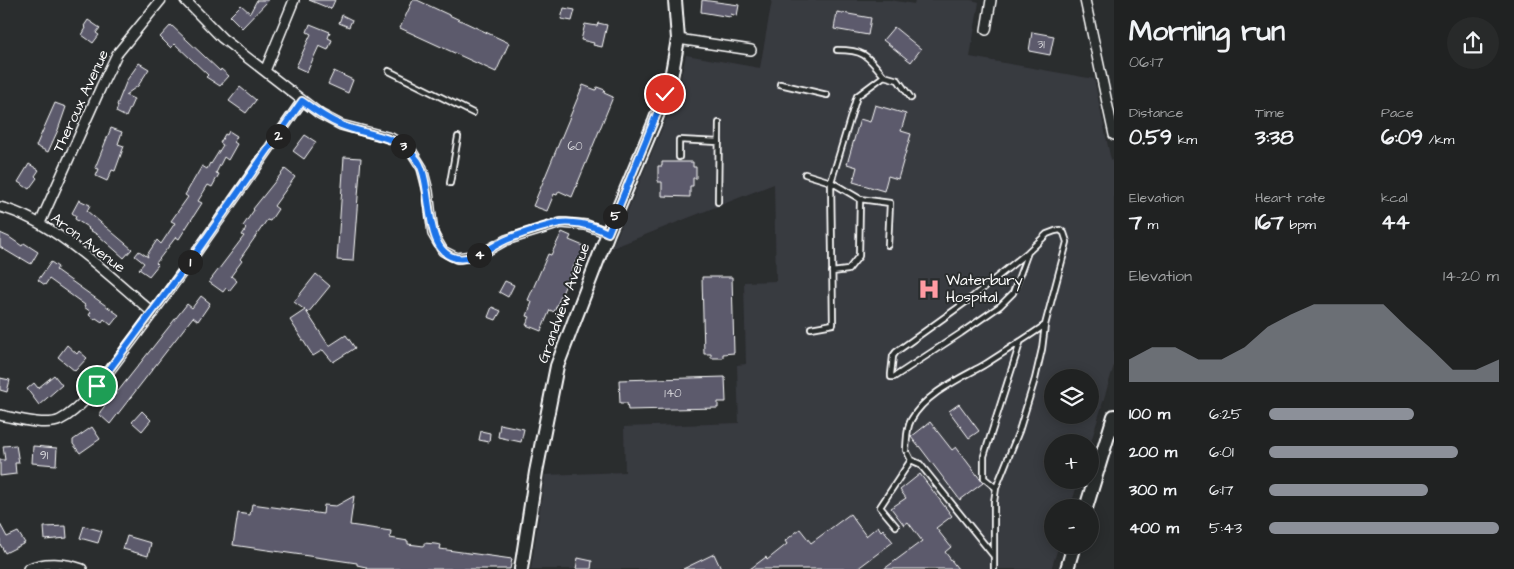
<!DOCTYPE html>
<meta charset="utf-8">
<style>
body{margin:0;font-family:"Architects Daughter",sans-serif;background:#282a2a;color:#f1f3f6;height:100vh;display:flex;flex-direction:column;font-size:19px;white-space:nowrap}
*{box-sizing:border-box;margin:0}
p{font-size:16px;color:#a2a4a5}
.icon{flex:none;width:28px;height:28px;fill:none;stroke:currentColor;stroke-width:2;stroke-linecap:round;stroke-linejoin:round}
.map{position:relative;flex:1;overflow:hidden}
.panel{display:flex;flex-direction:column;background:#202222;width:400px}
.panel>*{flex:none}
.buttons{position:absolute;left:1044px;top:369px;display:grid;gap:10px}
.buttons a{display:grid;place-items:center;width:55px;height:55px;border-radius:50%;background:#202222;box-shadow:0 2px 12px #0003,0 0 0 1px #3d3f40;font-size:25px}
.pin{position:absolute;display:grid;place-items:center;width:42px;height:42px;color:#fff;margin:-21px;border:2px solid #fff;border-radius:50%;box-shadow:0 1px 5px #0007}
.km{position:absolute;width:25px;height:25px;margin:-12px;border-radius:50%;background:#222;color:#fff;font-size:14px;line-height:25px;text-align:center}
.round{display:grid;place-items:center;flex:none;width:52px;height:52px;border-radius:26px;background:#282a2a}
.summary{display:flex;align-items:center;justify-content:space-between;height:85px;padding:0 15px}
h1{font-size:28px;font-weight:700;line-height:38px}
.metrics{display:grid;grid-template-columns:repeat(3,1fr);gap:8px;height:85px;padding:5px 15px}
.metrics div{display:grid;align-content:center}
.metrics b{font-size:21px;font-weight:700}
.metrics small{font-size:14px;font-weight:400}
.metrics p{font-size:14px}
.chart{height:140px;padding:10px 15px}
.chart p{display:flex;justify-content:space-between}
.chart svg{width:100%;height:90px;margin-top:5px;fill:#8c9099;opacity:.7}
ul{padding:0 15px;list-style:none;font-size:16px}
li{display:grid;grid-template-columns:80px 60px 1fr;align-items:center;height:38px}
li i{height:12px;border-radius:6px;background:#8c9099}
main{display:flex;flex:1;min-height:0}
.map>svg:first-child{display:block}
.built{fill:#393a41;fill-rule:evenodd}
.building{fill:#5c5a6c;stroke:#fff}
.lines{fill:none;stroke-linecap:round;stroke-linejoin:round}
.service-casing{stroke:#fff;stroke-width:8}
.minor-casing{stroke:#fff;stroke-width:12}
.secondary-casing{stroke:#fff;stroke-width:16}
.service{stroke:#2a2d2e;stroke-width:4.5}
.minor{stroke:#2a2d2e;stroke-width:9}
.secondary{stroke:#2a2d2e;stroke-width:12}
.route-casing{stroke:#fff;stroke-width:10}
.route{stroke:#1a73e8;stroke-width:6}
.labels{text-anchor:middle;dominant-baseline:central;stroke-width:4;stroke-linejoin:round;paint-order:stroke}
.number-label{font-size:12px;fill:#d6d6da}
.street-label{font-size:15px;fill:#fff;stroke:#2a2d2e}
.poi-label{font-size:15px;fill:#fff;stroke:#2a2d2e;text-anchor:start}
</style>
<main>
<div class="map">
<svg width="1114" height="569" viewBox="0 0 1114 569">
<rect width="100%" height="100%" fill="#2a2d2e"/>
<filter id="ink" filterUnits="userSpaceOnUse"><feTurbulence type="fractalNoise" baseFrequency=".02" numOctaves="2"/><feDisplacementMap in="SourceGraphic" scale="10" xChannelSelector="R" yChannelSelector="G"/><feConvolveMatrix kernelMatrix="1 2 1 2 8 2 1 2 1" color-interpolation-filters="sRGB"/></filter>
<g filter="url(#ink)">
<path class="built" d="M 772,0 L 890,0 L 914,4 L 915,0 L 971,0 L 979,2 L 970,57 L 1094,79 L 1110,156 L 1114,166 L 1114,365 L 1090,445 L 1090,442 L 1052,442 L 1052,480 L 1079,480 L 1070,507 L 1052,508 L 1052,545 L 1059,545 L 1051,569 L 531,569 L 545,475 L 625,472 L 624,427 L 739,423 L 737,365 L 746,364 L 744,282 L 776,281 L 774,184 L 612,248 L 677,93 L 686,55 L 760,68 ZM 1052,378 L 1090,378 L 1090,415 L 1052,415 Z"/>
<path class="building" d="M 257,0 L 269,0 L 242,28 L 230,16 L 241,5 L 250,13 Z
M 309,0 L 335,0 L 331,9 Z
M 413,0 L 417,0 L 509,43 L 496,72 L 400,28 Z
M 702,0 L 739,5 L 737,16 L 731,14 L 730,17 L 701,12 Z
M 564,8 L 575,10 L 572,21 L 561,19 Z
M 837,12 L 871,18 L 868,35 L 834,29 Z
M 342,15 L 352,20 L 349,27 L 339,23 Z
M 88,20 L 100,28 L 96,33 L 99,35 L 93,43 L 82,35 L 86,28 L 84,26 Z
M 598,23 L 607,25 L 602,47 L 593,45 L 594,43 L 581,40 L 585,24 L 597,26 Z
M 310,24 L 330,32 L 328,38 L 332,40 L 328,50 L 319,46 L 307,72 L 296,67 L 311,34 L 307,32 Z
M 171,25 L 220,71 L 221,69 L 229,76 L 220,86 L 206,77 L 208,75 L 175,44 L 171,48 L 160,37 Z
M 894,27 L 921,49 L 911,62 L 883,40 Z
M 1032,32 L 1054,36 L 1050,55 L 1029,51 Z
M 139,63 L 149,69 L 138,86 L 125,95 L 134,99 L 126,117 L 116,112 L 118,106 L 117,105 L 127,80 Z
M 334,71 L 353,80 L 348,93 L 328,84 Z
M 583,85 L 596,90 L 597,87 L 605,90 L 604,93 L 613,97 L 572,197 L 559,191 L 557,195 L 554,194 L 547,211 L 533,206 Z
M 240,87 L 256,100 L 246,113 L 229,101 Z
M 55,103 L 66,107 L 58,130 L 48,152 L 36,146 Z
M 875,105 L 906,114 L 901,131 L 911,134 L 898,179 L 888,176 L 884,191 L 853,182 L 857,167 L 847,164 L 860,119 L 870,122 Z
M 111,128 L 122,132 L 118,144 L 124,146 L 115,171 L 112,170 L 107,181 L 96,176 L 99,169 L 95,168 Z
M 229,131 L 237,136 L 234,142 L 237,144 L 228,160 L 224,157 L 216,173 L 219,174 L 212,187 L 208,185 L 198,201 L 202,203 L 179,239 L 176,237 L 156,263 L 158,265 L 149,276 L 139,269 L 144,263 L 135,256 L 139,251 L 148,257 L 147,255 L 157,240 L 161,244 L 175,223 L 171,221 L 188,197 L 185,195 L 202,166 L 207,169 L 210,163 L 211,164 L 223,145 L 220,143 L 225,134 L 227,135 Z
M 305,135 L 316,142 L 304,159 L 293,151 Z
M 344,157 L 361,158 L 353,261 L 337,260 Z
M 662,162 L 693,162 L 693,167 L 696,167 L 696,178 L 693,178 L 693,186 L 690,186 L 690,197 L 662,196 L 662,182 L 658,182 L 658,166 L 662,166 Z
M 29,164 L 39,170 L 35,176 L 37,178 L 29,189 L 18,182 Z
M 285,169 L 295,177 L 274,206 L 278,209 L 270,221 L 267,220 L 240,259 L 242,261 L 231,276 L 237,281 L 229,291 L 226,288 L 223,292 L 209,282 L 244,236 L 242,235 L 246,229 L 243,226 L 254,210 L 253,209 Z
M 79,200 L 90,205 L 87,211 L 132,249 L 124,258 L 98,235 L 88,229 L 89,228 L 75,219 L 76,216 L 72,213 Z
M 562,232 L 571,236 L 569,240 L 586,247 L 580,260 L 577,259 L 554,312 L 550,310 L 541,331 L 526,325 L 530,317 L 527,316 L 532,302 L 528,300 L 548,254 L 551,255 Z
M 0,233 L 9,237 L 22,246 L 24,243 L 38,252 L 31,264 L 21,258 L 20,259 L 0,247 Z
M 51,262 L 58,267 L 56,270 L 119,315 L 111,325 L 104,319 L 102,322 L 96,318 L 95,320 L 89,315 L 91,312 L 84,307 L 85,305 L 49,279 L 45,285 L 38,280 Z
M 316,274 L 330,286 L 308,313 L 306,311 L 329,346 L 346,335 L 355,348 L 333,362 L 323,350 L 313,356 L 290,320 L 305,310 L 294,302 Z
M 702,277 L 732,277 L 734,353 L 723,354 L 723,358 L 711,358 L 711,354 L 704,354 Z
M 505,281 L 514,285 L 508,297 L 499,292 Z
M 201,296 L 210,303 L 207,308 L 198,321 L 193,317 L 110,424 L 100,415 L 100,412 L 114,394 L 115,395 L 187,304 L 192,308 Z
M 492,307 L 501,311 L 496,320 L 488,317 Z
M 67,345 L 77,354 L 79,351 L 87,358 L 75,371 L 58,357 Z
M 54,375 L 62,385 L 39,405 L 27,389 L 34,383 L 38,388 Z
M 725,377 L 726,402 L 718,402 L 718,408 L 628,410 L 627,403 L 620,403 L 619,380 Z
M 0,378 L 10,380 L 7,392 L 0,390 Z
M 959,404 L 979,431 L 969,438 L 949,411 Z
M 142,411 L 151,420 L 142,431 L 132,422 Z
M 930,422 L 952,450 L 956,447 L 983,483 L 960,500 L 919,446 L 918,446 L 911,437 Z
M 500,424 L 524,429 L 521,442 L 498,437 Z
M 92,427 L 100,439 L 80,453 L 73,444 L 73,440 Z
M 481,431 L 490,433 L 489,442 L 479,440 Z
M 16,445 L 19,463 L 15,463 L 16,474 L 0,476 L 0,460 L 5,460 L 3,446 Z
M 33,446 L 57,448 L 56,465 L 32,463 Z
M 920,474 L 952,516 L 936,528 L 951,547 L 945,552 L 958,569 L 884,569 L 922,541 L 908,522 L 904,525 L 891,508 L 906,498 L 900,490 Z
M 354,496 L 350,525 L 391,531 L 390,538 L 408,541 L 408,544 L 424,546 L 424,543 L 435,544 L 441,545 L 440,549 L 512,559 L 510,569 L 366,569 L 366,567 L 357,565 L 357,563 L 233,545 L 238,513 L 250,515 L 252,504 L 323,514 L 324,505 L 336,506 Z
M 850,514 L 866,536 L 878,526 L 881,531 L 883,529 L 893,542 L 857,569 L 750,569 L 766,557 L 767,560 L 787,544 L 785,541 L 800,529 L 811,543 Z
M 0,524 L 7,537 L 18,532 L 25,543 L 5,553 L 0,544 Z
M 66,526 L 67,538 L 45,540 L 44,527 Z
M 84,526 L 102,531 L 98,543 L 80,538 Z
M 127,536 L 151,543 L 148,556 L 123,549 Z
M 714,554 L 721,569 L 683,569 Z
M 578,558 L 592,561 L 591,569 L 576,569 Z"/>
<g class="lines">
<g class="service-casing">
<path id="service" d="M 389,71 L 473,113
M 884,76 L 898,80 L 911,98
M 780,84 L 827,95
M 679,157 L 679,140 L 719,142
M 805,174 L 831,182 L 860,199 L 890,203 L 888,245
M 450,183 L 458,137
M 718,202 L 719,123
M 832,272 L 848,270 L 859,256 L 860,199
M 811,328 L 833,324 L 831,182 L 857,96 L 884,76 C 867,55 864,50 837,50
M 906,450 C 907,440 906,429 911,420 C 925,394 959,379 984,365 C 1004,352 1025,339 1045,325
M 911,460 L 920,464 L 993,555
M 996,488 L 984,478 L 984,456 L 1020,343
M 896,526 L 880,507 L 911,460 L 908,454
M 994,569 L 994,502 L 996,488 L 1019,431 L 1035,379 L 1042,349 L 1045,325 L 1067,242 L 1064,233 L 1060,230 L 1055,231 L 1047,234 L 1028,252 L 970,299 L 896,352 L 893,356 L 891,374 L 891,377 L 894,377 L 961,333 L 1000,306 L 1013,293 L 1028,252"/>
</g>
<g class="minor-casing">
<path id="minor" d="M 185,0 L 222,38 L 320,114 L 341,125 L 391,138 L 412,152 L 422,168 L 428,191 L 433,234 L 443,251 L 457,258 L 479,255 L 506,240 L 561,223 L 586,225 L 608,233
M 1085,0 L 1114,135
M 986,30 L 991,0
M 678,39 L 751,50
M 265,71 L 294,0
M 0,207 C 53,220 112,278 153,313
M 40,223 L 101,87 L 117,54 L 161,0
M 0,415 C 15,418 46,427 60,420 C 86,407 113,365 131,342 C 190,264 246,182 302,101
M 28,569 C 44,561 65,563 82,569"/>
</g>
<g class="secondary-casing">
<path id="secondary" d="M 1086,508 L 1114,416
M 521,569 L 536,472 L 557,366 L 608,233 L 655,121 L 671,78 L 678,39 L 675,0
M 1067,569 L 1074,545"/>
</g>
<use href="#service" class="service"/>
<use href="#minor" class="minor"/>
<use href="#secondary" class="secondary"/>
</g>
</g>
<g class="lines" filter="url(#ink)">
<g class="route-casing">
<path id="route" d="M 97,386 L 193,257 L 302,101 C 314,110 327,119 341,125 C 368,136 400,134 418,161 C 434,186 422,251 456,258 C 473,261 491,247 506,240 C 520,234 545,226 560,223 C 567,222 579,223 586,225 C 594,226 601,230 608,233 L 665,94"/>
</g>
<use href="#route" class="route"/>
</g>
<defs>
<g id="hospital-bare" transform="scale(1.725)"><path d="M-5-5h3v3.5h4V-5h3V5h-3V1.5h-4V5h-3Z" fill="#ff9aa2" stroke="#2a2d2e" stroke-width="2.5" paint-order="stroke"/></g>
</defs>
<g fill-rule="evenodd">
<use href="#hospital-bare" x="929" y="289"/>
</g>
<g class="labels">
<g class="number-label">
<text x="1041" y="44">31</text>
<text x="575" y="146">60</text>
<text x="673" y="393">140</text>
<text x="44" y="455">91</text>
</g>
<g class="street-label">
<text transform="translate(81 101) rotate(-65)">Theroux Avenue</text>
<text transform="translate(88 243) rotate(37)">Aron Avenue</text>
<text transform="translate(564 303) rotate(-70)">Grandview Avenue</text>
</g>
<g class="poi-label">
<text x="946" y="280">Waterbury<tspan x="946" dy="17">Hospital</tspan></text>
</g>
</g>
</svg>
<div class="buttons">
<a><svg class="icon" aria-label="layers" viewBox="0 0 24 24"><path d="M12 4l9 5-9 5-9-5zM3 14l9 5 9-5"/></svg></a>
<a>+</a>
<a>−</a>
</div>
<div class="pin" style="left:97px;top:386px;background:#1e9e55"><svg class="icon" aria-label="arrive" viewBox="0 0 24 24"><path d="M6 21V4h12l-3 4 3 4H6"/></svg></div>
<div class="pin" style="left:665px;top:94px;background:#d93025"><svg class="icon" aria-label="check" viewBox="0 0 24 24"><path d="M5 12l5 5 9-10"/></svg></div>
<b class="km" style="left:190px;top:262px">1</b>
<b class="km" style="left:278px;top:136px">2</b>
<b class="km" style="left:403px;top:146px">3</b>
<b class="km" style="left:479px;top:255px">4</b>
<b class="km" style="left:615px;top:216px">5</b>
</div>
<section class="panel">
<div class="summary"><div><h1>Morning run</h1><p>06:17</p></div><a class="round"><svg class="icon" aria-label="share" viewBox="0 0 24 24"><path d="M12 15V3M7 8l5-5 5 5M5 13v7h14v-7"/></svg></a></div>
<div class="metrics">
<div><p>Distance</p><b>0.59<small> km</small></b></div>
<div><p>Time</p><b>3:38</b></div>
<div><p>Pace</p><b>6:09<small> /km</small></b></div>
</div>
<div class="metrics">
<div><p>Elevation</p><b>7<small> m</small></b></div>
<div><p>Heart rate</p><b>167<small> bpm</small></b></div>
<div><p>kcal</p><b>44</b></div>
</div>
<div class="chart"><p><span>Elevation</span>14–20 m</p>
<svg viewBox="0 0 160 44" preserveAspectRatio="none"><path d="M0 44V33L10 27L20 27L30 33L40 33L50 27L60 17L70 11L80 6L90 6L100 6L110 6L120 17L130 27L140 38L150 38L160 33V44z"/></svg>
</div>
<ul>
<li><b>100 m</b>6:25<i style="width:63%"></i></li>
<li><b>200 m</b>6:01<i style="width:82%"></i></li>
<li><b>300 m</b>6:17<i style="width:69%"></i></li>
<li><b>400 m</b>5:43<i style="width:100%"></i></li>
</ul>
</section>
</main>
